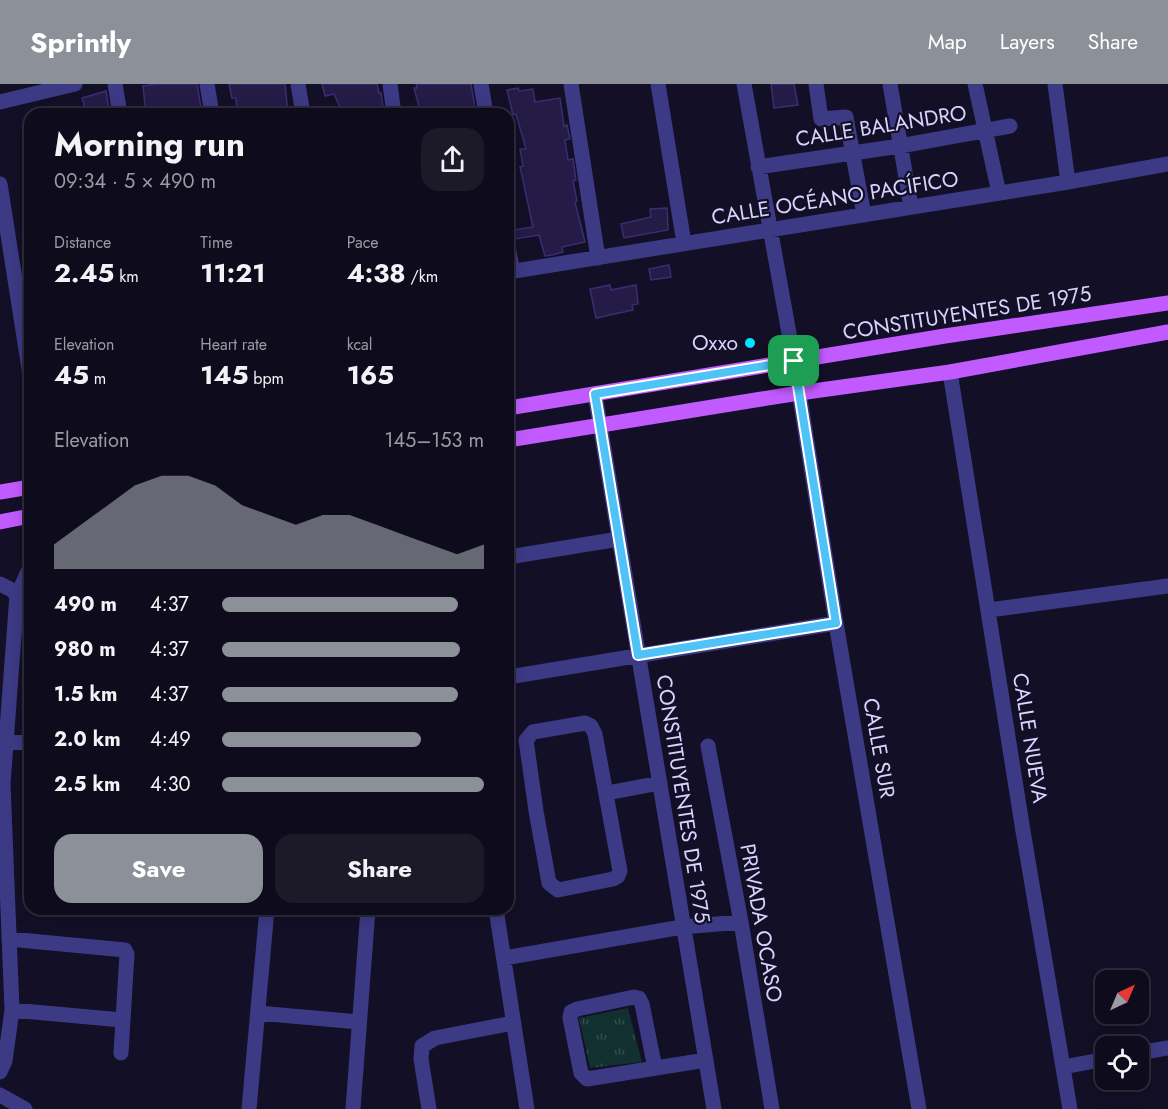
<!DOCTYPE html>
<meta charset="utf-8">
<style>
body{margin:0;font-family:Jost,sans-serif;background:#1c1929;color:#f1f3f6;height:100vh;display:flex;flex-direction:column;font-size:22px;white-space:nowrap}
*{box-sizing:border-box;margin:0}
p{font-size:20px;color:#9b9ba3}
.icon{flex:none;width:33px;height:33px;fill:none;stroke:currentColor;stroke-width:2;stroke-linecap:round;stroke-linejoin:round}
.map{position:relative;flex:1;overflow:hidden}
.drawer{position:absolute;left:24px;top:24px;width:490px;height:807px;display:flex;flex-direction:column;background:#0e0b1c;border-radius:18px;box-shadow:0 3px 15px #0003,0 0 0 2px #2e2b3b}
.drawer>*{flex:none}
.needle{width:39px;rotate:44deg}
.controls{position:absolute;left:1095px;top:886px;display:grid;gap:12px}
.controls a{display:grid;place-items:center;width:54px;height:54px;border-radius:12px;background:#0e0b1c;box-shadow:0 3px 15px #0003,0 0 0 2px #2e2b3b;font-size:30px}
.pin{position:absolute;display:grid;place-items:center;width:51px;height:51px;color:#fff;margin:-26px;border-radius:12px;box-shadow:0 3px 9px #0006}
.round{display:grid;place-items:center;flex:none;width:63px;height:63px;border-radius:18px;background:#1c1929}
.summary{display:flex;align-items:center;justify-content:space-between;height:102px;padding:0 30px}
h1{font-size:33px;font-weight:700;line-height:45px}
.stats{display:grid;grid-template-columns:repeat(3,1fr);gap:9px;height:102px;padding:6px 30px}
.stats div{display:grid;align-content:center}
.stats b{font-size:26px;font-weight:700}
.stats small{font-size:16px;font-weight:400}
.stats p{font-size:16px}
.chart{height:168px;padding:12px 30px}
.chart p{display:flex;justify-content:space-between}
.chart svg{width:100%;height:108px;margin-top:6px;fill:#8c9099;opacity:.7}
.cta{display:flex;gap:12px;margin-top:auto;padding:12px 30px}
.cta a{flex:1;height:69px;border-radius:18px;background:#8c9099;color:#fff;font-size:24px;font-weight:700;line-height:69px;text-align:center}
.cta a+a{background:#1c1929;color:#f1f3f6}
ul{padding:0 30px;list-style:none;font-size:20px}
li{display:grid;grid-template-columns:96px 72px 1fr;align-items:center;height:45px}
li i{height:15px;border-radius:8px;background:#8c9099}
header{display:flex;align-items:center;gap:36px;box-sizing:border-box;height:84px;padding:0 30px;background:#8c9099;color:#fff}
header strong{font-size:28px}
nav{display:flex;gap:33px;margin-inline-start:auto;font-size:21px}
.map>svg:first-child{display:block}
.grass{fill:url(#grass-tufts)}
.building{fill:#241b47;stroke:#3b2d73;stroke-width:1.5}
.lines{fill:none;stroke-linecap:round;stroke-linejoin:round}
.minor{stroke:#3d3a85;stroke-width:15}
.major{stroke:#c25bff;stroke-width:15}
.route-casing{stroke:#fff;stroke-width:12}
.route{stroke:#4fc3f7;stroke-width:8}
.poi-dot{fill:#00e5ff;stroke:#130f26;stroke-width:2}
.labels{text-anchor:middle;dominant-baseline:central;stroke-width:4.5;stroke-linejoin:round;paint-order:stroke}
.street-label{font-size:21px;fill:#d9d4ff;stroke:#130f26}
.poi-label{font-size:21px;fill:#d9d4ff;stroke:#130f26;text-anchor:end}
</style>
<header>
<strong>Sprintly</strong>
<nav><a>Map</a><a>Layers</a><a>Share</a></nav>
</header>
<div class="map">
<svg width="1168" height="1025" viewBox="0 0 1168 1025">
<defs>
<pattern id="grass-tufts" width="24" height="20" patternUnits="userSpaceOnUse" patternTransform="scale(1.5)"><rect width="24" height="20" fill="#12302f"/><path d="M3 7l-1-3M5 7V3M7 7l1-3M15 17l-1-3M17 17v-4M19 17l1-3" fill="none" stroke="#344d4e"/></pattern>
</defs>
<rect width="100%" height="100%" fill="#130f26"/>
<path class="grass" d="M 628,924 L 642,978 L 590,984 L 579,934 Z"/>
<path class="building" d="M 156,0 L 197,0 L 202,30 L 146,30 L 143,2 Z
M 229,0 L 285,0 L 288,30 L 237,30 L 236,14 L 232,14 Z
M 322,0 L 377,0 L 379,9 L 381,9 L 384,30 L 343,30 L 334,10 L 325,12 Z
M 416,0 L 471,0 L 476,30 L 421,30 L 414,4 L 417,4 Z
M 771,0 L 794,0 L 798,21 L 774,24 Z
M 518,4 L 519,7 L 533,5 L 535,18 L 560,14 L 564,42 L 567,41 L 570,55 L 565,56 L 568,76 L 573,75 L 576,96 L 573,97 L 577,117 L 575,118 L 585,158 L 562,163 L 563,168 L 552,171 L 545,172 L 539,151 L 515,155 L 513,146 L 533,143 L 520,83 L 523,82 L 520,65 L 526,65 L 516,30 L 513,31 L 507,6 Z
M 106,7 L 109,26 L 96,30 L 87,30 L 82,14 Z
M 667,124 L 668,146 L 624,154 L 621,140 L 651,133 L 650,125 Z
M 669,181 L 671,193 L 651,196 L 649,185 Z
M 610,201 L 611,206 L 636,201 L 638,220 L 632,221 L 633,226 L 596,234 L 590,205 Z"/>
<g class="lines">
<path class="minor" d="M 115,0 L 120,30
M 207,0 L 212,30
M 298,0 L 303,30
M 390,0 L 394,30
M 481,0 L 486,30
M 571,0 L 598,174
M 658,0 L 684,159
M 744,0 L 794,277 L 836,539 L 919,1025
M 816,0 L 821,35 L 846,33 L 864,131
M 890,0 L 911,123
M 975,0 L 999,109
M 1055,0 L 1068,98
M 0,18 L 75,0
M 758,83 L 900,62 L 1010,42
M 0,100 L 30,291
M 508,163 L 513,188
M 508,188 L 1068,98 L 1168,80
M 950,288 L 1023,747 L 1070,1025
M 595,310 L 714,1025
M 508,473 L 619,455
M 0,500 L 12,506 L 17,512
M 989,526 L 1168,502
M 508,593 L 836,539
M 585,639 L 591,642 L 595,650 L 620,787 L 618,792 L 613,795 L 558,806 L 549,799 L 536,727 L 526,656 L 533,648 Z
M 6,657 L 30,659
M 708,662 L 741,838 L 772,1025
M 607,709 L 660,699
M 496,825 L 527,1025
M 9,855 L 125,866 L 127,870 L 121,969
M 504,874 L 682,843 L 741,838
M 12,926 L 122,936
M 258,929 L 359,938
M 1138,969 L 1168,964
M 1063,983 L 1106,975
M 655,984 L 642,920 L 639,914 L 634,913 L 577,925 L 571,928 L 570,934 L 581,989 L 587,995 L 706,976
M 0,988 L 5,977 L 12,926 L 3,700 L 16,524 L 17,512 L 30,483
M 0,1011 L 25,1025
M 249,1025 L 267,825
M 353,1025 L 368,825
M 429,1025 L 421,975 L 422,962 L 435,954 L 513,939"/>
<path class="major" d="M 508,324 L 945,252 L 1168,219
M 508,356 L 799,309 L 950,288 L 1168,248
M 0,408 L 30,403
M 0,438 L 30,432"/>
</g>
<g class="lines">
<g class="route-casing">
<path id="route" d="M 794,277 L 836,539 L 638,571 L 595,310 Z"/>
</g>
<use href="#route" class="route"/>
</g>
<circle class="poi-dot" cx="750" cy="259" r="6"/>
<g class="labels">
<g class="street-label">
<text transform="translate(881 42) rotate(-9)">CALLE BALANDRO</text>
<text transform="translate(835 114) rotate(-9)">CALLE OCÉANO PACÍFICO</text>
<text transform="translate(967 229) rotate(-9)">CONSTITUYENTES DE 1975</text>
<text transform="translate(1030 654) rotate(81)">CALLE NUEVA</text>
<text transform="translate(879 664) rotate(80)">CALLE SUR</text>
<text transform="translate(683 715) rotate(81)">CONSTITUYENTES DE 1975</text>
<text transform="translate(761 839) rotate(80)">PRIVADA OCASO</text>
</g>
<g class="poi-label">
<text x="738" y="259">Oxxo</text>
</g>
</g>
</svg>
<div class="controls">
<a><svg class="needle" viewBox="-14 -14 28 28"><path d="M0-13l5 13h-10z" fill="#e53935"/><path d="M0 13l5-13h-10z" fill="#9b9ba3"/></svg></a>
<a><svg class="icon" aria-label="locate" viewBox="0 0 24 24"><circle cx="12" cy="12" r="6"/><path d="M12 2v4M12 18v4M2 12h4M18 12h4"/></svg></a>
</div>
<div class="pin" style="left:794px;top:277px;background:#1e9e55"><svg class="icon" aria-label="arrive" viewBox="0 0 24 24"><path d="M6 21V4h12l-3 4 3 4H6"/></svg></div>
<section class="drawer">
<div class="summary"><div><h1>Morning run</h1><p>09:34 · 5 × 490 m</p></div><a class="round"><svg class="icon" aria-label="share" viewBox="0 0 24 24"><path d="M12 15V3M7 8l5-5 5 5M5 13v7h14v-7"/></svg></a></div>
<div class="stats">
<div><p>Distance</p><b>2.45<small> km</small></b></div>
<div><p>Time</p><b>11:21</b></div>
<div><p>Pace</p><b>4:38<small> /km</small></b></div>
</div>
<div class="stats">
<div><p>Elevation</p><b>45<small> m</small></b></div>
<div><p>Heart rate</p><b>145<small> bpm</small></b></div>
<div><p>kcal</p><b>165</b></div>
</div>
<div class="chart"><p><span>Elevation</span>145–153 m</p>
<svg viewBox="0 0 160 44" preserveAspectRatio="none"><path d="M0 44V34L10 26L20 18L30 10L40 6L50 6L60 10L70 18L80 22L90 26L100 22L110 22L120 26L130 30L140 34L150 38L160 34V44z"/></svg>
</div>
<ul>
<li><b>490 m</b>4:37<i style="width:90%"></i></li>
<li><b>980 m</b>4:37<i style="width:91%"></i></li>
<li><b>1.5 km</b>4:37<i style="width:90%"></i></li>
<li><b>2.0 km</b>4:49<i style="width:76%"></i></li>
<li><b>2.5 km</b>4:30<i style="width:100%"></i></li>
</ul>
<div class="cta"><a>Save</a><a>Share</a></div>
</section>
</div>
